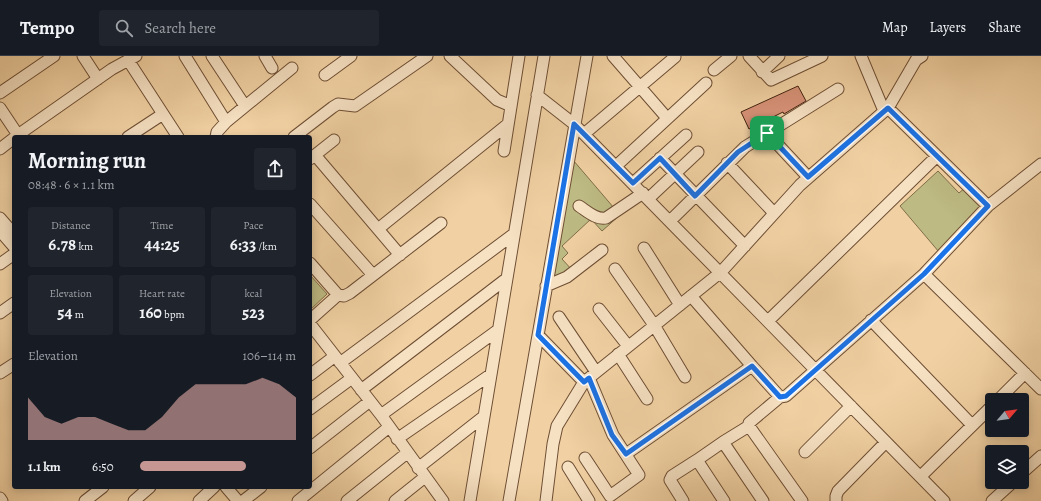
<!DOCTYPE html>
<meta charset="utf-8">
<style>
body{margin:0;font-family:Alegreya,serif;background:#20242c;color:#f1f3f6;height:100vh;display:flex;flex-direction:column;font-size:15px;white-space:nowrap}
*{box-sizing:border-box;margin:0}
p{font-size:13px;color:#9ea1a6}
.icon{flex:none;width:22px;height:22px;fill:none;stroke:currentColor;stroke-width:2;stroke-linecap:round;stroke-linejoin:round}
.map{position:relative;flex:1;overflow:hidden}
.panel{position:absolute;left:12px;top:79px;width:300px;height:354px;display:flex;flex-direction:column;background:#171b24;border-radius:4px;box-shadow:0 2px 10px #0003}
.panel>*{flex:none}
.needle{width:26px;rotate:61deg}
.tools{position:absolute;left:985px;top:337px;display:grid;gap:8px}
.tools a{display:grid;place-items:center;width:44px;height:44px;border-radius:4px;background:#171b24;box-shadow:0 2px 10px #0003;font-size:20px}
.pin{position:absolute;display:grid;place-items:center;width:34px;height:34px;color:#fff;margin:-17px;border-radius:8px;box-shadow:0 2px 6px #0006}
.round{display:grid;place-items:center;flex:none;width:42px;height:42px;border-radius:4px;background:#20242c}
.overview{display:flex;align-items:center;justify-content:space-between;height:68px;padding:0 16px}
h1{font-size:22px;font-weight:700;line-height:30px}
.metrics{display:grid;grid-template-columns:repeat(3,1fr);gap:6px;height:68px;padding:4px 16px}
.metrics div{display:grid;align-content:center;border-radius:4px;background:#20242c;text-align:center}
.metrics b{font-size:17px;font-weight:700}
.metrics small{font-size:11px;font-weight:400}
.metrics p{font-size:11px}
.chart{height:112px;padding:8px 16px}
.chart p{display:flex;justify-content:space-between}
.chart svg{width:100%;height:72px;margin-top:4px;fill:#c59692;opacity:.7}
ul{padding:0 16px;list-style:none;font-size:13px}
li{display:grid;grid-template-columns:64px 48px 1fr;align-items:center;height:30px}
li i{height:10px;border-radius:5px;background:#c59692}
header{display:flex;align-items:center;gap:24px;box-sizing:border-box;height:56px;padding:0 20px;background:#171b24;border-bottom:1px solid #363941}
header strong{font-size:19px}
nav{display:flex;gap:22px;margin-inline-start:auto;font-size:14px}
.search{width:280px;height:36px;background:#20242c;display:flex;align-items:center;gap:10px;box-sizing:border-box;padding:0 14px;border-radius:4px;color:#9ea1a6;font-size:15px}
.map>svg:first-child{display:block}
.green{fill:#bdba83;stroke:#806e49}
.building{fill:#d79177;stroke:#42230f}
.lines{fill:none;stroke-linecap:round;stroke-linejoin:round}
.minor-casing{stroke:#6e4e34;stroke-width:13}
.minor{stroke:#f6e1c3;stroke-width:11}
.route-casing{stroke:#fff;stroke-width:8}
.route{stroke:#1a73e8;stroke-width:5}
</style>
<header>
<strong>Tempo</strong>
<div class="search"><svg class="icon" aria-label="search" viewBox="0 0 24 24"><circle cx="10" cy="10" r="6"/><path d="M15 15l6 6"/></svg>Search here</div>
<nav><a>Map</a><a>Layers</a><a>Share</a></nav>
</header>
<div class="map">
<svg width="1041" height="445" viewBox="0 0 1041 445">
<rect width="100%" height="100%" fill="#f1d1a3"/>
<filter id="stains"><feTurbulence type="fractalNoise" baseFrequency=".005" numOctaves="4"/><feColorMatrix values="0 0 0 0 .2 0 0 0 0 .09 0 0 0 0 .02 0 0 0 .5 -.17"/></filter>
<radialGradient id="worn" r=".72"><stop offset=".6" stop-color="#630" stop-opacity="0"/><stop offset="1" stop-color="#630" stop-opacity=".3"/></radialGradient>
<path class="green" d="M 573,104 L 620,159 L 602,175 L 591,163 L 562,190 L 568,197 L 562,203 L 573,215 L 548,228 Z
M 938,115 L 959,137 L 966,131 L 986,150 L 939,196 L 900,150 Z
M 310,219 L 327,238 L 310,254 Z"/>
<path class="building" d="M 798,30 L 806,45 L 784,58 L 783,56 L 749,73 L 741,56 Z"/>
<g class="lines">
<g class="minor-casing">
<path id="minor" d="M 83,0 L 98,23
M 185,0 L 226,66
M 212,0 L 245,50
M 265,0 L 272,12
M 450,0 L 497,44 L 511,50
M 613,0 L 667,62
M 749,0 L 771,24 L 822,0
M 861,0 L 884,55
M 128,4 L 178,81
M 714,14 L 731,0
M 762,16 L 779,0
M 325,19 L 351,0
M 0,37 L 54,0
M 537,39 L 574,68 L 944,445
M 0,52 L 18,79
M 888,52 L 988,150
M 767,77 L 808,121
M 584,78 L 675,1
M 15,81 L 112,13 L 136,0
M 128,81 L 163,58
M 216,81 L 217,76 L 226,66 L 292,12
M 294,81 L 333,51 L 338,48 L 355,50 L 427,0
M 0,93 L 14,82
M 504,95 L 519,0
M 315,99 L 400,199
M 660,102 L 745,190
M 310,103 L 334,84
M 727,107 L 774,157
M 616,110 L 706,27
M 633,127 L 686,79
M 648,143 L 698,96
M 310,148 L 373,219
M 579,150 C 587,155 596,164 606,162 L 643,137
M 0,162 L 14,178
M 670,165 L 745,91 L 838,33
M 378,173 L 508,68
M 0,175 L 14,191
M 644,192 L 680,249
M 310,207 L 338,239 L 310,264
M 0,208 L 14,198
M 615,213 L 654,269 L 685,321
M 924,218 L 1041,333
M 546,230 L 567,221 L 602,194
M 338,239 L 344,240 L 350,237 L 441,167
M 599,253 L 628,290
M 0,257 L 14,247
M 559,261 L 596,316
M 871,264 L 972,369
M 768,265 L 937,100
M 310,268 L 381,359 L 443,445
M 538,279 L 584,326
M 618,298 L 647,343
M 340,307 L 514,178
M 752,310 L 780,341 L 786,340 L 924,218 L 988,150 L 1041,108
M 0,317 L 14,308
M 310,319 L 335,300
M 361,334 L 506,223
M 998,344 L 1025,317
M 310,353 L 352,322
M 381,359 L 498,274
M 749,367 L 780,341
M 397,383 L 490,319
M 723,386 L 749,370 L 802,445
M 310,392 L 370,345
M 805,396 L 851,350
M 626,398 L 752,310 L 691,240
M 585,402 L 610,440 L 639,419 L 613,379 L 589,322
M 697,404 L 723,386 L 763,445
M 568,411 L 589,445
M 418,412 L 483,361
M 1022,417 L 1041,400
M 921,420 L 992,350
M 226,431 L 238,445
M 0,442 L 2,445
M 85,445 L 103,431
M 134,445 L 150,431
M 199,445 L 214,431
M 243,445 L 261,431
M 298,445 L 389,371
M 347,445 L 407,397
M 395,445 L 425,421
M 470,445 L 544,0
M 509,445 L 587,0
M 546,445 L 553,388 L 557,370 L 584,326 L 721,216 L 800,129 L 888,52 L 916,4 L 922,0
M 683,445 L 670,424 L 672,420 L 697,404 L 724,445
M 836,445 L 836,440 L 838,435 L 886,386
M 992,445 L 1013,426"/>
</g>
<use href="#minor" class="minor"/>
</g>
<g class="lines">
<g class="route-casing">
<path id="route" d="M 888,52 L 988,150 L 924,218 L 786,340 L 780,341 L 752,310 L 626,398 L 612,379 L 589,322 L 584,326 L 538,279 L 574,68 L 633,127 L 660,102 L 695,140 L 738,96 L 767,77 L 808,121 Z"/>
</g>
<use href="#route" class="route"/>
</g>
<rect width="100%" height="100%" filter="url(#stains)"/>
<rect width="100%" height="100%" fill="url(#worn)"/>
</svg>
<div class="tools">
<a><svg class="needle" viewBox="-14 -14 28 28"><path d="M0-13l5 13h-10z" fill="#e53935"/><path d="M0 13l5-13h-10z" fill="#9ea1a6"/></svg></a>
<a><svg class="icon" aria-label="layers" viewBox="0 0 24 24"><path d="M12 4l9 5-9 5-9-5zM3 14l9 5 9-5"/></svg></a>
</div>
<div class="pin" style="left:767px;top:77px;background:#1e9e55"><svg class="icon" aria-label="arrive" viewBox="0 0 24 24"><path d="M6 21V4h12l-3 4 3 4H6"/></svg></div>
<section class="panel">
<div class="overview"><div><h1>Morning run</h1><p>08:48 · 6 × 1.1 km</p></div><a class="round"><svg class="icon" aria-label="share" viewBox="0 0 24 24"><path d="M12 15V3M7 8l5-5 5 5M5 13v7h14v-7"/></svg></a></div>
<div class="metrics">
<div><p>Distance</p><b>6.78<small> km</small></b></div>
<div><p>Time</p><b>44:25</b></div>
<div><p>Pace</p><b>6:33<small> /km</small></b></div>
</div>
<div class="metrics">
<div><p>Elevation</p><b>54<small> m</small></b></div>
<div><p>Heart rate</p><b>160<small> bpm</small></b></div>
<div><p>kcal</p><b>523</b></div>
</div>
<div class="chart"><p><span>Elevation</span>106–114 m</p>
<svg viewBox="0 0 160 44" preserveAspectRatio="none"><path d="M0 44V18L10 30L20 34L30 30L40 30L50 34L60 38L70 38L80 30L90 18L100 10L110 10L120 10L130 10L140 6L150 10L160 18V44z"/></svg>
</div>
<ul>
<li><b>1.1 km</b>6:50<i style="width:68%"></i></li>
</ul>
</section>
</div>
